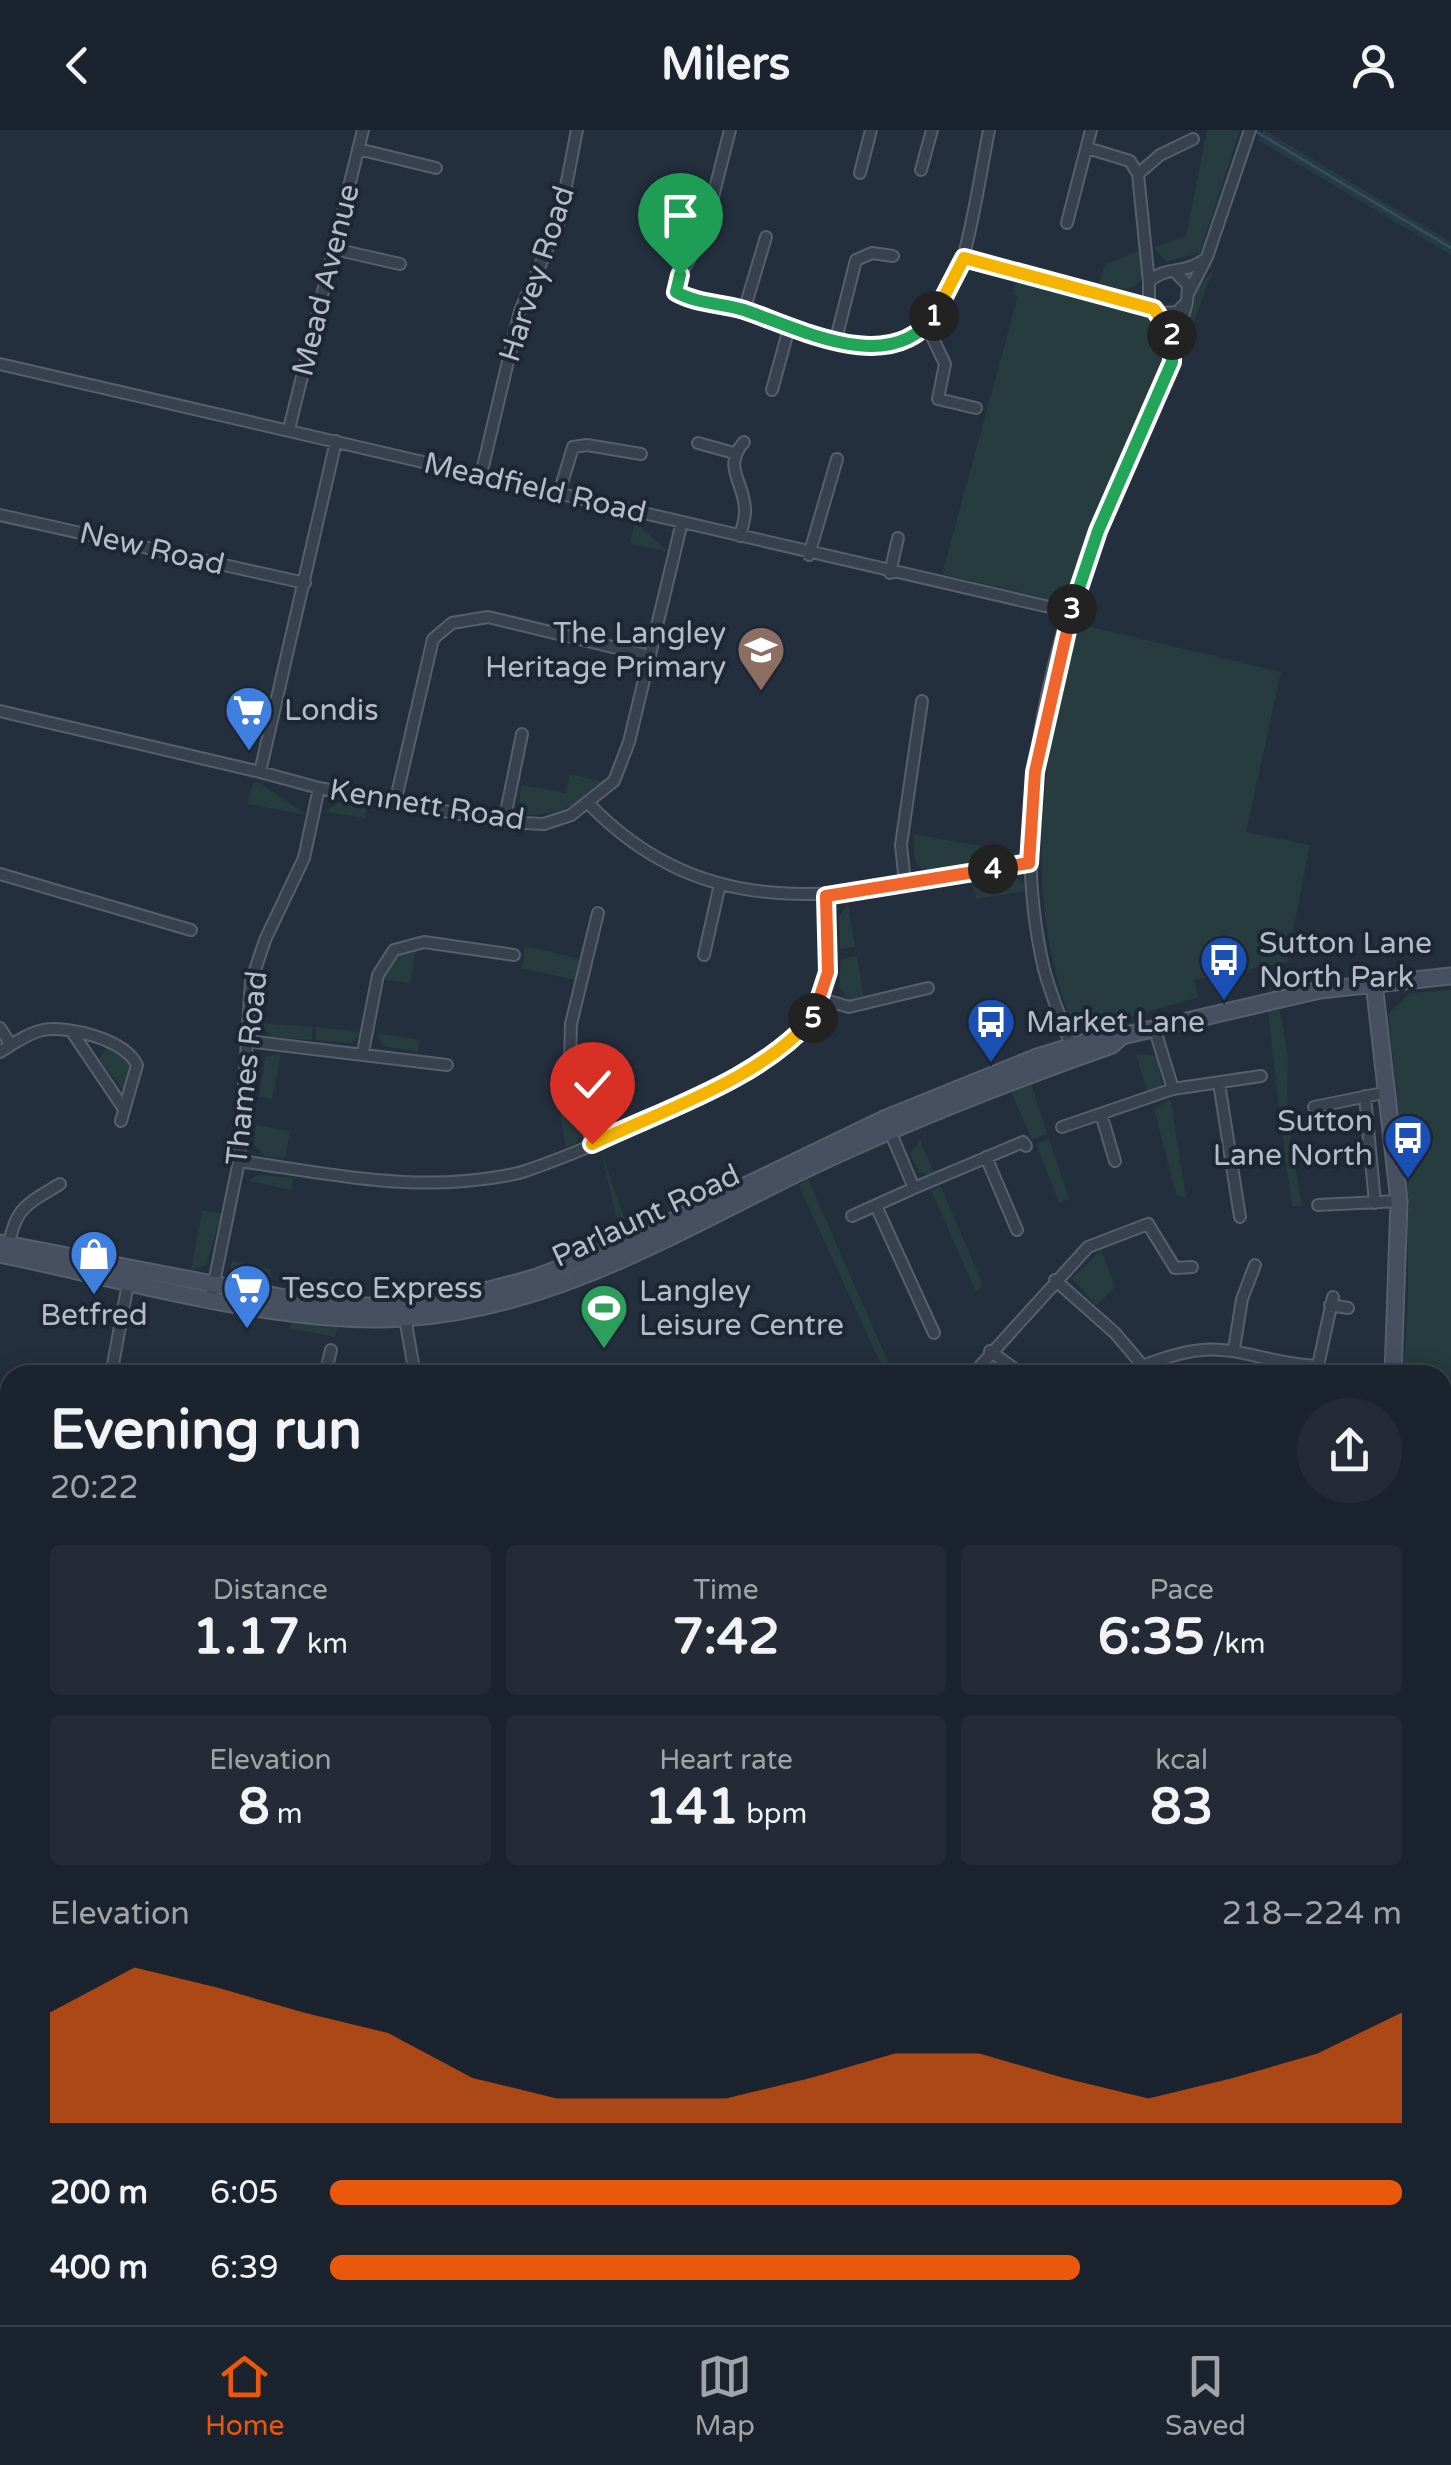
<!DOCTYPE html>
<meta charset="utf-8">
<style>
body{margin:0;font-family:"Varela Round",sans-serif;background:#242b36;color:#f1f3f6;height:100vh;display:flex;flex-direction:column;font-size:38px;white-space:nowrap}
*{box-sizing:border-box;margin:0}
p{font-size:32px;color:#a0a4aa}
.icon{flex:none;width:55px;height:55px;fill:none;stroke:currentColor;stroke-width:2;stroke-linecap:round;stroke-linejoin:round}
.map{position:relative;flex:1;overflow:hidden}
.panel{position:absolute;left:0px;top:1235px;width:1452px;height:960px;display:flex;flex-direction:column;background:#1b232e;border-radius:30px 30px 0 0;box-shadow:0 5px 25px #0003,0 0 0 2px #39404a}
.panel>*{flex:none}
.pin{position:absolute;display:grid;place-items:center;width:85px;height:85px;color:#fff;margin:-102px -42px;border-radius:50% 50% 50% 0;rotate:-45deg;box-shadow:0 0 10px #0007}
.pin .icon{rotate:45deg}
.km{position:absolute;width:50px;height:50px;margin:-25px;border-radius:50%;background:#222;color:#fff;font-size:28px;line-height:50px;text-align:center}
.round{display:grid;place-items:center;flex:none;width:105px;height:105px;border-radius:52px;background:#242b36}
.headline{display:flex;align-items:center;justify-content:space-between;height:170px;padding:0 50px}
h1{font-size:55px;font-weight:700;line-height:75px}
.stats{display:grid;grid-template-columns:repeat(3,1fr);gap:15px;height:170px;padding:10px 50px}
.stats div{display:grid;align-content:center;border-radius:10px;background:#242b36;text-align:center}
.stats b{font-size:50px;font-weight:700}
.stats small{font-size:28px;font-weight:400}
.stats p{font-size:28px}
.chart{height:280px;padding:20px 50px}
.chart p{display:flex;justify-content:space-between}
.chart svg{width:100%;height:180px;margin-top:10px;fill:#ea580c;opacity:.7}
ul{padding:0 50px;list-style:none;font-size:32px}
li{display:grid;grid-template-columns:160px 120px 1fr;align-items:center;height:75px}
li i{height:25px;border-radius:12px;background:#ea580c}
header{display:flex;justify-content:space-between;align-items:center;height:130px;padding:0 50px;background:#1b232e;font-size:45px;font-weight:700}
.tabs{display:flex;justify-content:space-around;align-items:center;height:140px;border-top:2px solid #39404a;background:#1b232e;font-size:28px;color:#a0a4aa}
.tabs a{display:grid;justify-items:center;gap:5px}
.tabs .current{color:#ea580c}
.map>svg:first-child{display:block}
.green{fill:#263c3f}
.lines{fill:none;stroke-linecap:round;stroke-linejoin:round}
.stream{stroke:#394c67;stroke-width:2.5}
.street-casing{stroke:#565f6c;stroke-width:14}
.secondary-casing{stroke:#565f6c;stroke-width:19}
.street{stroke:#38414e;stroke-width:10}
.secondary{stroke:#465061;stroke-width:15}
.split-1-casing{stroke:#fff;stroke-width:20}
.split-2-casing{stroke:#fff;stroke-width:20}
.split-3-casing{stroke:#fff;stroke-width:20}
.split-4-casing{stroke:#fff;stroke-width:20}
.split-5-casing{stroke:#fff;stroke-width:20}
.split-6-casing{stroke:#fff;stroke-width:20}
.split-1{stroke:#22a559;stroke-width:12}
.split-2{stroke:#f5b400;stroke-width:12}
.split-3{stroke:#22a559;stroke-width:12}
.split-4{stroke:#f0652b;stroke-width:12}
.split-5{stroke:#f0652b;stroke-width:12}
.split-6{stroke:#f5b400;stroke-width:12}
.labels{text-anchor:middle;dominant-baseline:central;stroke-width:8;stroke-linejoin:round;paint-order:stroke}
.street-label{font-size:30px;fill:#b4bcc9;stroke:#1d2633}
.poi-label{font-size:30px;fill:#b4bcc9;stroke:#1d2633;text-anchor:start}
</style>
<header><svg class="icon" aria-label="back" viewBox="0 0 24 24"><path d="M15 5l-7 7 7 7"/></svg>Milers<svg class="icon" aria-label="person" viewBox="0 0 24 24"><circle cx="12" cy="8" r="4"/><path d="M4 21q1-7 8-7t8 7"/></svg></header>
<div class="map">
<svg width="1451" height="2195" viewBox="0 0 1451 2195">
<rect width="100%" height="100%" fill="#242f3e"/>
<path class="green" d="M 1207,0 L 1240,0 L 1200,123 L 1166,132 L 1154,117 L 1186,106 Z
M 1264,0 L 1451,112 L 1451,125 L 1258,10 Z
M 1140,120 L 1143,148 C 1131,165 1117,158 1099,153 L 1105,135 Z
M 1214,138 L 1188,206 L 1192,164 Z
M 1016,149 L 1143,182 C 1165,192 1168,209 1161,231 L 1067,463 L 1053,470 L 942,444 L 1018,166 L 1013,164 Z
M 635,392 L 669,422 L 630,413 Z
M 1074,493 L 1281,542 L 1246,702 L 1310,715 L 1287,832 L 1194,850 L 1198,867 L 1093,898 L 1074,897 C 1019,764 1044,629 1074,493 Z
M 570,644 L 603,652 C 581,674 559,685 527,685 L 519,674 L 521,655 L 565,663 Z
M 253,652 L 260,653 L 307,685 L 247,674 Z
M 340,672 L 367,676 L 365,688 L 325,682 Z
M 913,704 L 1019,723 L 1013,728 L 925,742 L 915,732 Z
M 1012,746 L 1025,754 L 1025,761 L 976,769 L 973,753 Z
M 848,774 L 855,817 L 840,819 L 839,786 Z
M 525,816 L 583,830 L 579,851 L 522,838 Z
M 416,817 L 410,853 L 385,850 L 391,830 Z
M 857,826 L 864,869 L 848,870 L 839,856 L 841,829 Z
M 1451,860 L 1451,1643 L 1442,1634 L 1442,1245 L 1402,1245 C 1417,1124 1401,1005 1388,884 L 1410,863 Z
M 1280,879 L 1288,928 L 1287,984 L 1280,986 L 1268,881 Z
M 259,893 L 312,897 L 312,910 L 271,907 Z
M 316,897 L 363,902 L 351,913 L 316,910 Z
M 376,903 L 420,910 L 418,922 L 384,916 Z
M 106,919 L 129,924 L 133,931 L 128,957 L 122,959 L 99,929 Z
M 281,924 L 272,969 L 259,967 L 265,927 Z
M 1136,924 L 1157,926 L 1162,956 L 1148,963 Z
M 1031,953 L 1047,1004 L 1032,1010 L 1011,961 Z
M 1169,970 L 1171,972 L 1186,1069 L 1176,1064 L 1154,979 Z
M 576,973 L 584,999 L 576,1013 L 566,1017 L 558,974 Z
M 1287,987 L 1302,1076 L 1292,1076 L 1280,988 Z
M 256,995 L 290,1001 L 285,1029 L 265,1026 L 254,1015 Z
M 1049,1009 L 1069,1069 L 1059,1073 L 1036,1014 Z
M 920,1010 L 935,1045 L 919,1043 L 910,1024 Z
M 601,1022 L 629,1102 L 621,1105 Z
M 258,1045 L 293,1048 L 291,1060 L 248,1051 Z
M 808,1049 L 888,1232 L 896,1245 L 886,1245 L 799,1056 Z
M 941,1057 L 983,1155 L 976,1162 L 931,1060 Z
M 202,1081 L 222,1083 L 206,1135 L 191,1140 Z
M 1101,1120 L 1115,1157 L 1096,1176 L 1072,1148 Z
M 232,1131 L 271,1139 L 269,1155 L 240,1149 L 230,1136 Z
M 293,1190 L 338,1195 L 335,1207 L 290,1198 Z
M 0,1367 L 8,1378 L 6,1433 L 0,1439 Z
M 1442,1790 L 1451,1792 L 1451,1968 L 1442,1963 Z
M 194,2185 L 427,2185 L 439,2194 L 443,2187 L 457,2195 L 193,2195 Z"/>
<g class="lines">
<path class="stream" d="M 1255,1 L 1451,118"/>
<g class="street-casing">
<path id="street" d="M 730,0 L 703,106 L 680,145 L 676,162 C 701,177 736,177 763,188 C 959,267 959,156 989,0
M 1087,18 L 1130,31 L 1138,44 L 1149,152
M 358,19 L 436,38
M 921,40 L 932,0
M 860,43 L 871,0
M 1138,44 L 1160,25 L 1193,9
M 1067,93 L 1091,0
M 334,119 L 400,134
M 964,128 L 1154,179
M 1176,143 L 1188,155 L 1187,172 L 1177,182 L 1160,183 L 1149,173 L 1149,152 C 1164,136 1185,144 1202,131
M 1189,162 L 1207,127 L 1250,0
M 744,181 L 766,107
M 1160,183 L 1170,197 L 1173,216
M 927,196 L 945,234 L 938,269 L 976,278
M 836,209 L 856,130 L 872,123 L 893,126
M 0,234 L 1071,482
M 772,260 L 789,198
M 289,299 L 363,0
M 698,313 L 734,323
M 481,345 L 520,181 L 559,92 L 577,0
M 559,363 L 573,317 L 587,315 L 641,324
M 0,385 L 305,453
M 740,406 C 742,399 745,389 745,382 C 746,353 721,338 744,312
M 809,425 L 837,329
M 890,443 L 898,408
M 0,581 L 260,642 L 336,311
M 260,642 L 319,658 L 504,692 L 544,694 L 571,685 L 614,651 L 629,612 L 682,392
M 395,673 L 433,509 L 452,493 L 488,487 L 650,526
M 589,674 C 719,808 867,760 1029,733
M 504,692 L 522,604
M 0,744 L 191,800
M 905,753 L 901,715 L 922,571
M 704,825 L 720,754
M 822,869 L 849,877 L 928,858
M 0,898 L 11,915
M 72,902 L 124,979
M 247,911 L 447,935
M 1072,918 C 1063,893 1051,866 1044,839 C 1010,695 1044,534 1099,399 C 1130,323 1167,252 1187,172
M 0,922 C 13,914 28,903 43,900 C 69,895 125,910 137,935 L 121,991
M 363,922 L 378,845 L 394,820 L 424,812 L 514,825
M 1219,953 L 1240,1087
M 1173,959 L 1261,946
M 1365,966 L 1375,1073
M 1314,977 L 1388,962
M 1101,984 L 1115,1031
M 1062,997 L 1173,959 L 1154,897
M 592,1014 L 570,931 L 571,894 L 598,783
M 986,1027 L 1017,1100
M 239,1031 C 313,1041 390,1058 465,1051 C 484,1049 507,1047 525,1041 C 586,1021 786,936 815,884 C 835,848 827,806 826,766
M 914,1058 L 1023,1012 L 1026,1016
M 1318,1075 L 1399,1071
M 876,1076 L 934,1203
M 852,1086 L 914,1058 L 889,999
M 8,1119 C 15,1078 25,1075 60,1054
M 1055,1150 L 1115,1203 L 1143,1236 C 1227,1202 1238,1230 1316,1236
M 211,1167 L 239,1031 L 251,852 L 265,810 L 304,728 L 319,658
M 1330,1175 L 1348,1178
M 404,1182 L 415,1245
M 1234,1219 L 1242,1169 L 1255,1135
M 990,1221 L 1023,1245
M 111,1245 L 129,1148
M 325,1245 L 331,1220
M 972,1245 L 1088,1117 L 1148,1094 L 1175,1138 L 1192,1137
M 1316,1245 L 1333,1167
M 0,1361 L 10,1362
M 0,1447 L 10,1450
M 0,1562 L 10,1565
M 0,1611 L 10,1596
M 0,1668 L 10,1679
M 0,1772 L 10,1783
M 0,1809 L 10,1794
M 0,2100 L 10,2103
M 0,2158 L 10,2156
M 47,2192 L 107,2185"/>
</g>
<g class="secondary-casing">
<path id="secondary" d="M 1374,853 L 1399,1071 L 1393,1245
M 0,1113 L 316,1174 L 392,1177 L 456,1169 L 534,1148 L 635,1109 L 884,989 L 1037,927 L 1108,905 L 1122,906
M 0,1124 C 122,1149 280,1196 403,1188 C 552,1179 674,1103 804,1040 C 905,992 1007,952 1112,915 L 1122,906 L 1320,860 L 1451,846
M 906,2195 L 912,2185"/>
</g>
<use href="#street" class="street"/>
<use href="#secondary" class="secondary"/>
</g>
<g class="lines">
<g class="split-1-casing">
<path id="split-1" d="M 680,145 L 676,162 C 697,174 722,173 744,180 C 800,199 890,247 934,186"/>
</g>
<g class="split-2-casing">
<path id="split-2" d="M 934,186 L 964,128 L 1154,179 L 1172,205"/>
</g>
<g class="split-3-casing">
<path id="split-3" d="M 1072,479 L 1098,401 L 1172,232 L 1172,205"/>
</g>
<g class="split-4-casing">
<path id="split-4" d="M 993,739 L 1029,733 L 1035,642 L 1072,479"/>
</g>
<g class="split-5-casing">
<path id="split-5" d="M 813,888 L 828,842 L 826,766 L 993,739"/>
</g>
<g class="split-6-casing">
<path id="split-6" d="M 592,1014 C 665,979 759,950 813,888"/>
</g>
<use href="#split-1" class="split-1"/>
<use href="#split-2" class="split-2"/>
<use href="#split-3" class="split-3"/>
<use href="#split-4" class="split-4"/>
<use href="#split-5" class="split-5"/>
<use href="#split-6" class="split-6"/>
</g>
<defs>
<g id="school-pin" transform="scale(2.5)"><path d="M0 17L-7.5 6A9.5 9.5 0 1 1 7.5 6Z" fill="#8d6e63" stroke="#1d2633"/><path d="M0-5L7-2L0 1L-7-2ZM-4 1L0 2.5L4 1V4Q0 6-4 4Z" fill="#fff"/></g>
<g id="supermarket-pin" transform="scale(2.5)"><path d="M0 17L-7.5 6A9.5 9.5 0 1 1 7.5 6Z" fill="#3f7fe0" stroke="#1d2633"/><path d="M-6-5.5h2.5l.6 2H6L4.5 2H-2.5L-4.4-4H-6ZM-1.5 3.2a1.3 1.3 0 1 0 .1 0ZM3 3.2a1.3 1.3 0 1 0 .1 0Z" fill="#fff"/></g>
<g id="bus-pin" transform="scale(2.5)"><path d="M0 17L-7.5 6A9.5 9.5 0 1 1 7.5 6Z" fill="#1a4fb4" stroke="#1d2633"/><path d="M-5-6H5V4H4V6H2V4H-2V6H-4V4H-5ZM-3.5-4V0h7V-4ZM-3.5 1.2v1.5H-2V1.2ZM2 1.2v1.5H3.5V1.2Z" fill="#fff"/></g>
<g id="shop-pin" transform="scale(2.5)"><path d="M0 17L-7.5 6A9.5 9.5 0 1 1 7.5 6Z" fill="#3f7fe0" stroke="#1d2633"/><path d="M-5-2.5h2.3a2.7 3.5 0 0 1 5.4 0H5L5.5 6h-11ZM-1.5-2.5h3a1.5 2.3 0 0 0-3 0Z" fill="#fff"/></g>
<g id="stadium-pin" transform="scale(2.5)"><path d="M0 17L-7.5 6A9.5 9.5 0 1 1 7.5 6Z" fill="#2e9e5b" stroke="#1d2633"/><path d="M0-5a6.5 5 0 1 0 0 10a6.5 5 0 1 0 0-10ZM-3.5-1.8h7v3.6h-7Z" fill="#fff"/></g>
</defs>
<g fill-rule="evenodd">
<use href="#school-pin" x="761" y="520"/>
<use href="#supermarket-pin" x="249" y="580"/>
<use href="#bus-pin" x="1224" y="830"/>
<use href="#bus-pin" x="991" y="892"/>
<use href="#bus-pin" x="1408" y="1008"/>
<use href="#shop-pin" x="94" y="1124"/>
<use href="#supermarket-pin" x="247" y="1158"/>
<use href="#stadium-pin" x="604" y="1178"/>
</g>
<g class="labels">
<g class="street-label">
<text transform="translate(537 144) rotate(-72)">Harvey Road</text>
<text transform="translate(326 150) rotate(-76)">Mead Avenue</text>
<text transform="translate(535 358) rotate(13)">Meadfield Road</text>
<text transform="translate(152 419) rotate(13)">New Road</text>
<text transform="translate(427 675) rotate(9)">Kennett Road</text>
<text transform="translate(247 938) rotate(-84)">Thames Road</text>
<text transform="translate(646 1086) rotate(-25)">Parlaunt Road</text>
</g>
<g class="poi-label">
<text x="726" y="503" text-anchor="end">The Langley<tspan x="726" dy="34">Heritage Primary</tspan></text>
<text x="284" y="580">Londis</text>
<text x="1259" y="813">Sutton Lane<tspan x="1259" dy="34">North Park</tspan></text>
<text x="1026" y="892">Market Lane</text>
<text x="1373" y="991" text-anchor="end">Sutton<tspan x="1373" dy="34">Lane North</tspan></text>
<text x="282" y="1158">Tesco Express</text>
<text x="639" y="1161">Langley<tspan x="639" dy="34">Leisure Centre</tspan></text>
<text x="94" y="1185" text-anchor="middle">Betfred</text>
</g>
</g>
</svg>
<div class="pin" style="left:680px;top:145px;background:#1e9e55"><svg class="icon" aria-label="arrive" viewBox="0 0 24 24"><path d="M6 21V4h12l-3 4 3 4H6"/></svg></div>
<div class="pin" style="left:592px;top:1014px;background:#d93025"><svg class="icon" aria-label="check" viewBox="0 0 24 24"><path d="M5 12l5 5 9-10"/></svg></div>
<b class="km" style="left:934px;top:186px">1</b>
<b class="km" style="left:1172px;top:205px">2</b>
<b class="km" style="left:1072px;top:479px">3</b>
<b class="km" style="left:993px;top:739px">4</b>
<b class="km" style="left:813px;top:888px">5</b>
<section class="panel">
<div class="headline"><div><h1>Evening run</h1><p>20:22</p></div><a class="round"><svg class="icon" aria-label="share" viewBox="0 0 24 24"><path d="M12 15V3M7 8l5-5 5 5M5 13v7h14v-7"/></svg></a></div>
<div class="stats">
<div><p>Distance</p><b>1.17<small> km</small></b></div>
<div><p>Time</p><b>7:42</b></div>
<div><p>Pace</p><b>6:35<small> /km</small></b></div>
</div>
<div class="stats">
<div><p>Elevation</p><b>8<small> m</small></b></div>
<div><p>Heart rate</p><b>141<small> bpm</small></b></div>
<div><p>kcal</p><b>83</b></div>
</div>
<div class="chart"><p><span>Elevation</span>218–224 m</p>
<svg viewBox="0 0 160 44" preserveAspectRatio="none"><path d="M0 44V17L10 6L20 11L30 17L40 22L50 33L60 38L70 38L80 38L90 33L100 27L110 27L120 33L130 38L140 33L150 27L160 17V44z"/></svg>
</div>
<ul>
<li><b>200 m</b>6:05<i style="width:100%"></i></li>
<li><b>400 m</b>6:39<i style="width:70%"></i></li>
</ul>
</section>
</div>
<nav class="tabs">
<a class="current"><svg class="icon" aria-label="home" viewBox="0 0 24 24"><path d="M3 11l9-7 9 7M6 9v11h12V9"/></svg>Home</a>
<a><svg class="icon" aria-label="map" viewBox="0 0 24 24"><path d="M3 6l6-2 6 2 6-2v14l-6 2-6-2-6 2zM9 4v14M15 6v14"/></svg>Map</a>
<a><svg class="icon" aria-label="saved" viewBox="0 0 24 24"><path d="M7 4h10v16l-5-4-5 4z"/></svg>Saved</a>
</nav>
